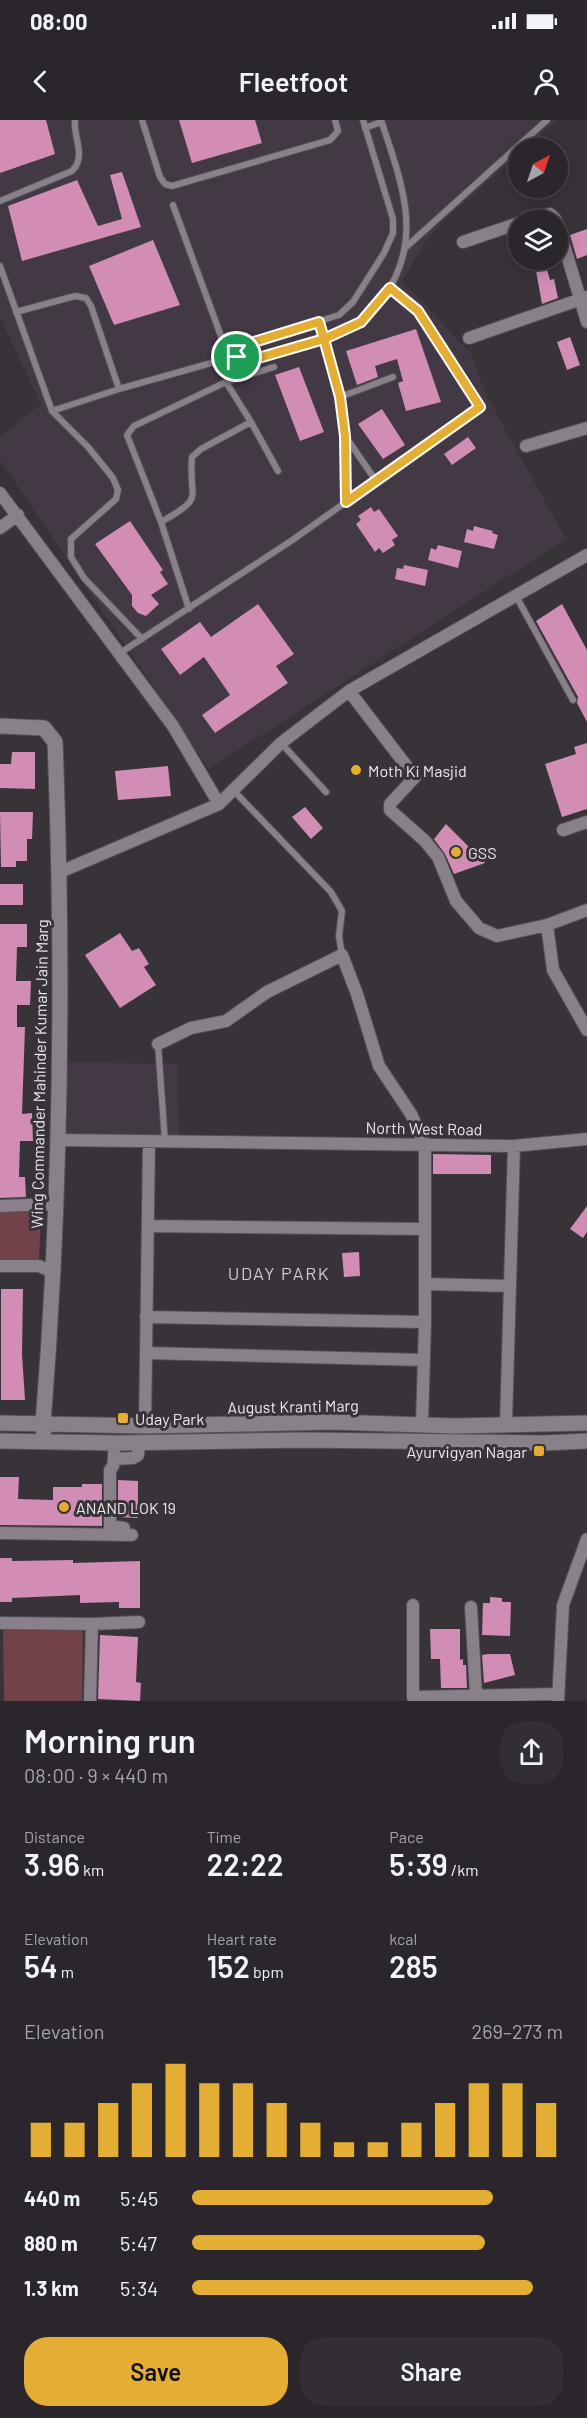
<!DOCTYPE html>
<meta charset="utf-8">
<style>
body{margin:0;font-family:Barlow,sans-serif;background:#322e33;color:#f1f3f6;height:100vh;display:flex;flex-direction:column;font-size:22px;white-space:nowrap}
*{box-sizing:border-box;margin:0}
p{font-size:20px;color:#a5a5a9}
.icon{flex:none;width:33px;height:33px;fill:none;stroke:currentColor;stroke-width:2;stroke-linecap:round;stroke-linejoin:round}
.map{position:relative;height:1581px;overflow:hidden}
.panel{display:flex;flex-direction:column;background:#2a262b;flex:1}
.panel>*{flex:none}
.needle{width:39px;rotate:40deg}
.controls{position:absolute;left:508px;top:18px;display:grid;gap:12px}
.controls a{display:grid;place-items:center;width:60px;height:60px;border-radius:50%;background:#2a262b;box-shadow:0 3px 15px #0003,0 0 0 2px #464347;font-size:30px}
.pin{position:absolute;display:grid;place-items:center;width:51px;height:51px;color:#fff;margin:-26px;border:3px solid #fff;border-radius:50%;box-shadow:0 2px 6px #0007}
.round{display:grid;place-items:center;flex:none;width:63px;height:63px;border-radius:24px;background:#322e33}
.headline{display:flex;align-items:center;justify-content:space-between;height:102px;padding:0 24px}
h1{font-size:33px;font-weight:600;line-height:45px}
.figures{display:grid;grid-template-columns:repeat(3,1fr);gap:9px;height:102px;padding:6px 24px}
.figures div{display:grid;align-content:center}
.figures b{font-size:30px;font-weight:600}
.figures small{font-size:16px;font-weight:400}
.figures p{font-size:16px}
.chart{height:168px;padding:12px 24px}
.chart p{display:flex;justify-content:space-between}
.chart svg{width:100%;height:108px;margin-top:6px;stroke:#e4ae35;stroke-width:6}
.primary-button{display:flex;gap:12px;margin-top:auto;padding:12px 24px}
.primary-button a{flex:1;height:69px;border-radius:24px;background:#e4ae35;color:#111;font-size:24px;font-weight:600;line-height:69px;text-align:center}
.primary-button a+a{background:#322e33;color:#f1f3f6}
ul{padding:0 24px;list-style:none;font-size:20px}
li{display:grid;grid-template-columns:96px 72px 1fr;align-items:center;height:45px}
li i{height:15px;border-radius:8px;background:#e4ae35}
.status{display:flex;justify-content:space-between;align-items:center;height:42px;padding:0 30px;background:#2a262b;direction:ltr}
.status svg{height:16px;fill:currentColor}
header{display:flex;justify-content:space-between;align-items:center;height:78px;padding:0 24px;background:#2a262b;font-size:27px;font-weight:600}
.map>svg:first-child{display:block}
.built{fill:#433945}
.green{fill:#71424a}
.building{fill:#d18db3}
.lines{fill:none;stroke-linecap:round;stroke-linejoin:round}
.lane-casing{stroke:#545055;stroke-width:8}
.street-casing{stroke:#545055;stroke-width:14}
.secondary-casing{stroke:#545055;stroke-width:17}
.lane{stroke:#888189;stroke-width:6}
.street{stroke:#888189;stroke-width:12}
.secondary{stroke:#888189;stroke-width:15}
.route-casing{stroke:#fff;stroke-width:12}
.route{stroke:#e4ae35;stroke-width:8}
.poi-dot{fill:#e4ae35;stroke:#383239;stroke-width:2}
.labels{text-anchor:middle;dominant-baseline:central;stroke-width:6;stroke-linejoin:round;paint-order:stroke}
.poi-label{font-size:16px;fill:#ece8ec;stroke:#383239;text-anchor:start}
.street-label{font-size:16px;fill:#ece8ec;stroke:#383239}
.neighbourhood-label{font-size:18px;letter-spacing:1.5px;fill:#d0c9d2;stroke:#383239}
</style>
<div class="status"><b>08:00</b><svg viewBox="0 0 49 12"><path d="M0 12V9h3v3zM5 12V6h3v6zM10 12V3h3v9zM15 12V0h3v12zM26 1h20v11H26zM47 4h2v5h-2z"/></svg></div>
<header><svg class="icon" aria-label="back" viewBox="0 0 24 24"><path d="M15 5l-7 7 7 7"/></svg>Fleetfoot<svg class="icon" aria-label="person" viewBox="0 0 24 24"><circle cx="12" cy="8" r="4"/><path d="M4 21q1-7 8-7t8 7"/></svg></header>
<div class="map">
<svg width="587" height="1581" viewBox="0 0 587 1581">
<rect width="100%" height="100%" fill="#383239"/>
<path class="built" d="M 0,0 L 557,0 L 525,28 L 519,28 L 519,34 L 443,101 L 426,121 L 402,161 L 472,235 L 485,273 L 566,419 L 209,649 L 0,340 L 0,317 L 41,284 L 0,198 Z
M 67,942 L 177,944 L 179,1017 L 64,1015 Z"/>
<path class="green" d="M 41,1091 L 39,1141 L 0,1140 L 0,1092 Z
M 83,1502 L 82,1581 L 4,1581 L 3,1506 Z"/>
<path class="building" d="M 0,0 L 46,0 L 55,34 L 0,53 Z
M 179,0 L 255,0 L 262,23 L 192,43 Z
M 122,52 L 141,107 L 22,141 L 8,86 L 77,60 L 98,106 L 122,99 L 110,55 Z
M 587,109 L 587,135 L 577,139 L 570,115 Z
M 153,120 L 180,185 L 114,205 L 89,146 Z
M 534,140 L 544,140 L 550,160 L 554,159 L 558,178 L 542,184 Z
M 416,209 L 441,282 L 406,291 L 398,263 L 403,261 L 397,239 L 375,246 L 378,257 L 357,265 L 346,231 Z
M 570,217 L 580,245 L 567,250 L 557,222 Z
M 299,247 L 324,312 L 300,321 L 275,255 Z
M 382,289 L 405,325 L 383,339 L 358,304 Z
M 468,317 L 476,328 L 452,345 L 444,334 Z
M 371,387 L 374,392 L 379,389 L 398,416 L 392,420 L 395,425 L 383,433 L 379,428 L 375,432 L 356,404 L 361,400 L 358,396 Z
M 130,401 L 163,450 L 160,452 L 168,464 L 151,475 L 159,484 L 146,496 L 138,493 L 132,486 L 132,475 L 95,424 Z
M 474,406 L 493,411 L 492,413 L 498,415 L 494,429 L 464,422 L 467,409 L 473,411 Z
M 438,425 L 462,431 L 458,448 L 428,440 L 431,428 L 436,430 Z
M 404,445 L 428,450 L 425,466 L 395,459 L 397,448 L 403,449 Z
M 258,484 L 294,534 L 276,546 L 288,563 L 215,613 L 202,595 L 230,575 L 204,537 L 180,555 L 161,529 L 200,502 L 211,517 Z
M 562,484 L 587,530 L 587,602 L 577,583 L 578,577 L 536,501 Z
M 587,623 L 587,689 L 562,697 L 545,644 L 576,634 L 574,627 Z
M 12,632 L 35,632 L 35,669 L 0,668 L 0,644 L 11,644 Z
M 168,646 L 171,676 L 118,680 L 115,651 Z
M 305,687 L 323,708 L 311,719 L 292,697 Z
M 0,692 L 33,692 L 32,719 L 27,719 L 27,741 L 16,741 L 16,747 L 1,747 Z
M 446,704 L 485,743 L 454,754 L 445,734 L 434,719 Z
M 0,764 L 23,764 L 23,785 L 0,785 Z
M 0,804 L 27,804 L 27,827 L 17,827 L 16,861 L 31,861 L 30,885 L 17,885 L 17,907 L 25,907 L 22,994 L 32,993 L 33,1021 L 20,1021 L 19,1057 L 25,1057 L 26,1077 L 0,1078 Z
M 120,813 L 132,831 L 139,828 L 149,844 L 144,847 L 156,865 L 120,888 L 85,835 Z
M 433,1034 L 491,1035 L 491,1054 L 433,1054 Z
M 587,1086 L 587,1112 L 583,1118 L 570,1109 Z
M 359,1132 L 360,1156 L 344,1157 L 342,1133 Z
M 1,1169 L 23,1169 L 22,1234 L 25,1280 L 1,1280 Z
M 0,1357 L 19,1357 L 18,1379 L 53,1380 L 53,1367 L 82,1367 L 82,1364 L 102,1364 L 102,1406 L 0,1405 Z
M 118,1360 L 138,1361 L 138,1398 L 118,1397 Z
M 0,1438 L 12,1438 L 12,1441 L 73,1440 L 73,1443 L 140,1441 L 140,1488 L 119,1488 L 119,1482 L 80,1483 L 80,1475 L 12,1478 L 12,1482 L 0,1482 Z
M 490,1477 L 502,1478 L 502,1482 L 511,1482 L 510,1516 L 482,1515 L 483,1483 L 490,1483 Z
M 430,1509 L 460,1509 L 460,1540 L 463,1539 L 463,1545 L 466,1545 L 467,1568 L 441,1568 L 440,1539 L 431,1539 Z
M 100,1515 L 138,1517 L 136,1562 L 141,1563 L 140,1581 L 98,1579 Z
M 488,1534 L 510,1534 L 515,1555 L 484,1563 L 482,1535 Z"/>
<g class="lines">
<g class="lane-casing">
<path id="lane" d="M 142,0 L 160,57 L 165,64 L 172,66 L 330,20 L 338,11 L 335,0
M 365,8 L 381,2
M 0,81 L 72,51 C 87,36 73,18 75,0
M 173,85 L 229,238
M 405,128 L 547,0
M 0,146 L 52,291 L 88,327 L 113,358 L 118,370 L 116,379 L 71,419 L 71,437 L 84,458 L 142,519
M 16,192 L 75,176 L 86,178 L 91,186 L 119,269
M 319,202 L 340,277 L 345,316 L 346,382
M 237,237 L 244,225 L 339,195 L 353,182 L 384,133 L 393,113 L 393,99 L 363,0
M 226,262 L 251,302
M 340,277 L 393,257
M 52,291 L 119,269 L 229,238 L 237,237 L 248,241 C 279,232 335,220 361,202 C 369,197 376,186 382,179 C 426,121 401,61 381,0
M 346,317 L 376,361
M 161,402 C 207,376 188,381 192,337 L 201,329 L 251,302 L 278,351
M 516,476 L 573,580
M 189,489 L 161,402 L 127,315 L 134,306 L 226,262 L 274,247
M 120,533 L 291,421 L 480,287 L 418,191 L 391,168
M 281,623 L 326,672
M 234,671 L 331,772 L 342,791 L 339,816 L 342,835
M 158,924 L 165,1022"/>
</g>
<g class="street-casing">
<path id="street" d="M 526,100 L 550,94 L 556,100
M 558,105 L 587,202
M 463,122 L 519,103
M 469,218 L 587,177
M 526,326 L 587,308
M 0,373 L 173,606 L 219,684
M 0,408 L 18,395
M 349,571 L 415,657 L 390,684 L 390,690 L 425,721 L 438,737 L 456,781 L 479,808 L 497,816 L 547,805 L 587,790
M 563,710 L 587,702
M 60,752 L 219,684 L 281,623 L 349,571 L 587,435
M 547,805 L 553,850 L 587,910
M 158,924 L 191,908 L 226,901 L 267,872 L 342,835 L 357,874 L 379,946 L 411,994 L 425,1025 L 425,1202 L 422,1304
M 57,1020 L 514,1026 L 587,1019
M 0,1086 L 55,1084
M 148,1106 L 425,1109
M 0,1146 L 39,1146 L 53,1152
M 425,1164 L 510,1166
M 146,1197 L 425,1202
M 146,1233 L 424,1240
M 506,1303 L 514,1026
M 145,1306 L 149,1021
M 114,1333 L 114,1339 L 133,1338 L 138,1335 L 139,1322
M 114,1339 L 113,1346 L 110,1350 L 110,1406 L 124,1408
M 0,1413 L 132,1415
M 413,1485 L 413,1577
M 471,1487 L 476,1575
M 0,1503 L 92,1504 L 139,1502
M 90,1581 L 92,1504
M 414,1581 L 413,1577 L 558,1574
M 558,1581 L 563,1485 L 587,1419"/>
</g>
<g class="secondary-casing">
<path id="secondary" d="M 0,606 L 44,608 L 55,622 C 64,848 61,1077 43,1304 L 44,1321
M 0,1303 L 145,1306 L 332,1302 L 455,1306 L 587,1303
M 0,1321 L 118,1323 L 304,1320 L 544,1323 L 587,1321"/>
</g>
<use href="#lane" class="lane"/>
<use href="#street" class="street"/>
<use href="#secondary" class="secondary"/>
</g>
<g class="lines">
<g class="route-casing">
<path id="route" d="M 237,237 L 248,241 L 324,219 L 340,277 L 345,316 L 346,382 L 480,287 L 418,191 L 390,168 L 361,202 L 324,219 L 319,202 L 244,225 L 237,237"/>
</g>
<use href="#route" class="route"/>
</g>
<g class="poi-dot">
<circle cx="356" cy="650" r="6"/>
<circle cx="456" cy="732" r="6"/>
<rect x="117" y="1292" width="12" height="12" rx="3"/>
<rect x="533" y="1325" width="12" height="12" rx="3"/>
<circle cx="64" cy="1387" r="6"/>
</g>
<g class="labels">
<g class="poi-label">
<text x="368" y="650">Moth Ki Masjid</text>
<text x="468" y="732">GSS</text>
<text x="135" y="1298">Uday Park</text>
<text x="527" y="1331" text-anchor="end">Ayurvigyan Nagar</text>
<text x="76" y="1387">ANAND LOK 19</text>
</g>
<g class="street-label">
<text transform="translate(39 954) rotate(-89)">Wing Commander Mahinder Kumar Jain Marg</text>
<text transform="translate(424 1008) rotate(1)">North West Road</text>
<text transform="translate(293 1286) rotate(-1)">August Kranti Marg</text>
</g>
<g class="neighbourhood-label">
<text x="279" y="1153">UDAY PARK</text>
</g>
</g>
</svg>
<div class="controls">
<a><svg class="needle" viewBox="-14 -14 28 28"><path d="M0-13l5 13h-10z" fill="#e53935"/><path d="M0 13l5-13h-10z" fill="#a5a5a9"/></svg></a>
<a><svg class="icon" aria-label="layers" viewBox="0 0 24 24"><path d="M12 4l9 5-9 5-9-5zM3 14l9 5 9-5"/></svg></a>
</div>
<div class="pin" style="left:237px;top:237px;background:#1e9e55"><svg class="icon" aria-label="arrive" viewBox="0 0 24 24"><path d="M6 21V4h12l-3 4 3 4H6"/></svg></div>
</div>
<section class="panel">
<div class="headline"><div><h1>Morning run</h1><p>08:00 · 9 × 440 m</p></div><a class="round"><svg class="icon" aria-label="share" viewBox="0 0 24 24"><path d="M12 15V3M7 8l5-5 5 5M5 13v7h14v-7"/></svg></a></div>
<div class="figures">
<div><p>Distance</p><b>3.96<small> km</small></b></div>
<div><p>Time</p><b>22:22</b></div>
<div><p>Pace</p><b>5:39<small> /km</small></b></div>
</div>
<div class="figures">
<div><p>Elevation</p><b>54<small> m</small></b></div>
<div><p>Heart rate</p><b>152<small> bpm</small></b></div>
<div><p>kcal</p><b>285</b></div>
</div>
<div class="chart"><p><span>Elevation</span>269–273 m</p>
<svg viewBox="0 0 160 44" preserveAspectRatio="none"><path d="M5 44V30M15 44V30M25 44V22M35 44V14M45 44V6M55 44V14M65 44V14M75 44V22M85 44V30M95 44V38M105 44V38M115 44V30M125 44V22M135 44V14M145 44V14M155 44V22"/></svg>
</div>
<ul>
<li><b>440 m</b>5:45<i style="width:81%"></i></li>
<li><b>880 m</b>5:47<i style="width:79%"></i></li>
<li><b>1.3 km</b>5:34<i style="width:92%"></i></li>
</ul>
<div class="primary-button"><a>Save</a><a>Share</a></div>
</section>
